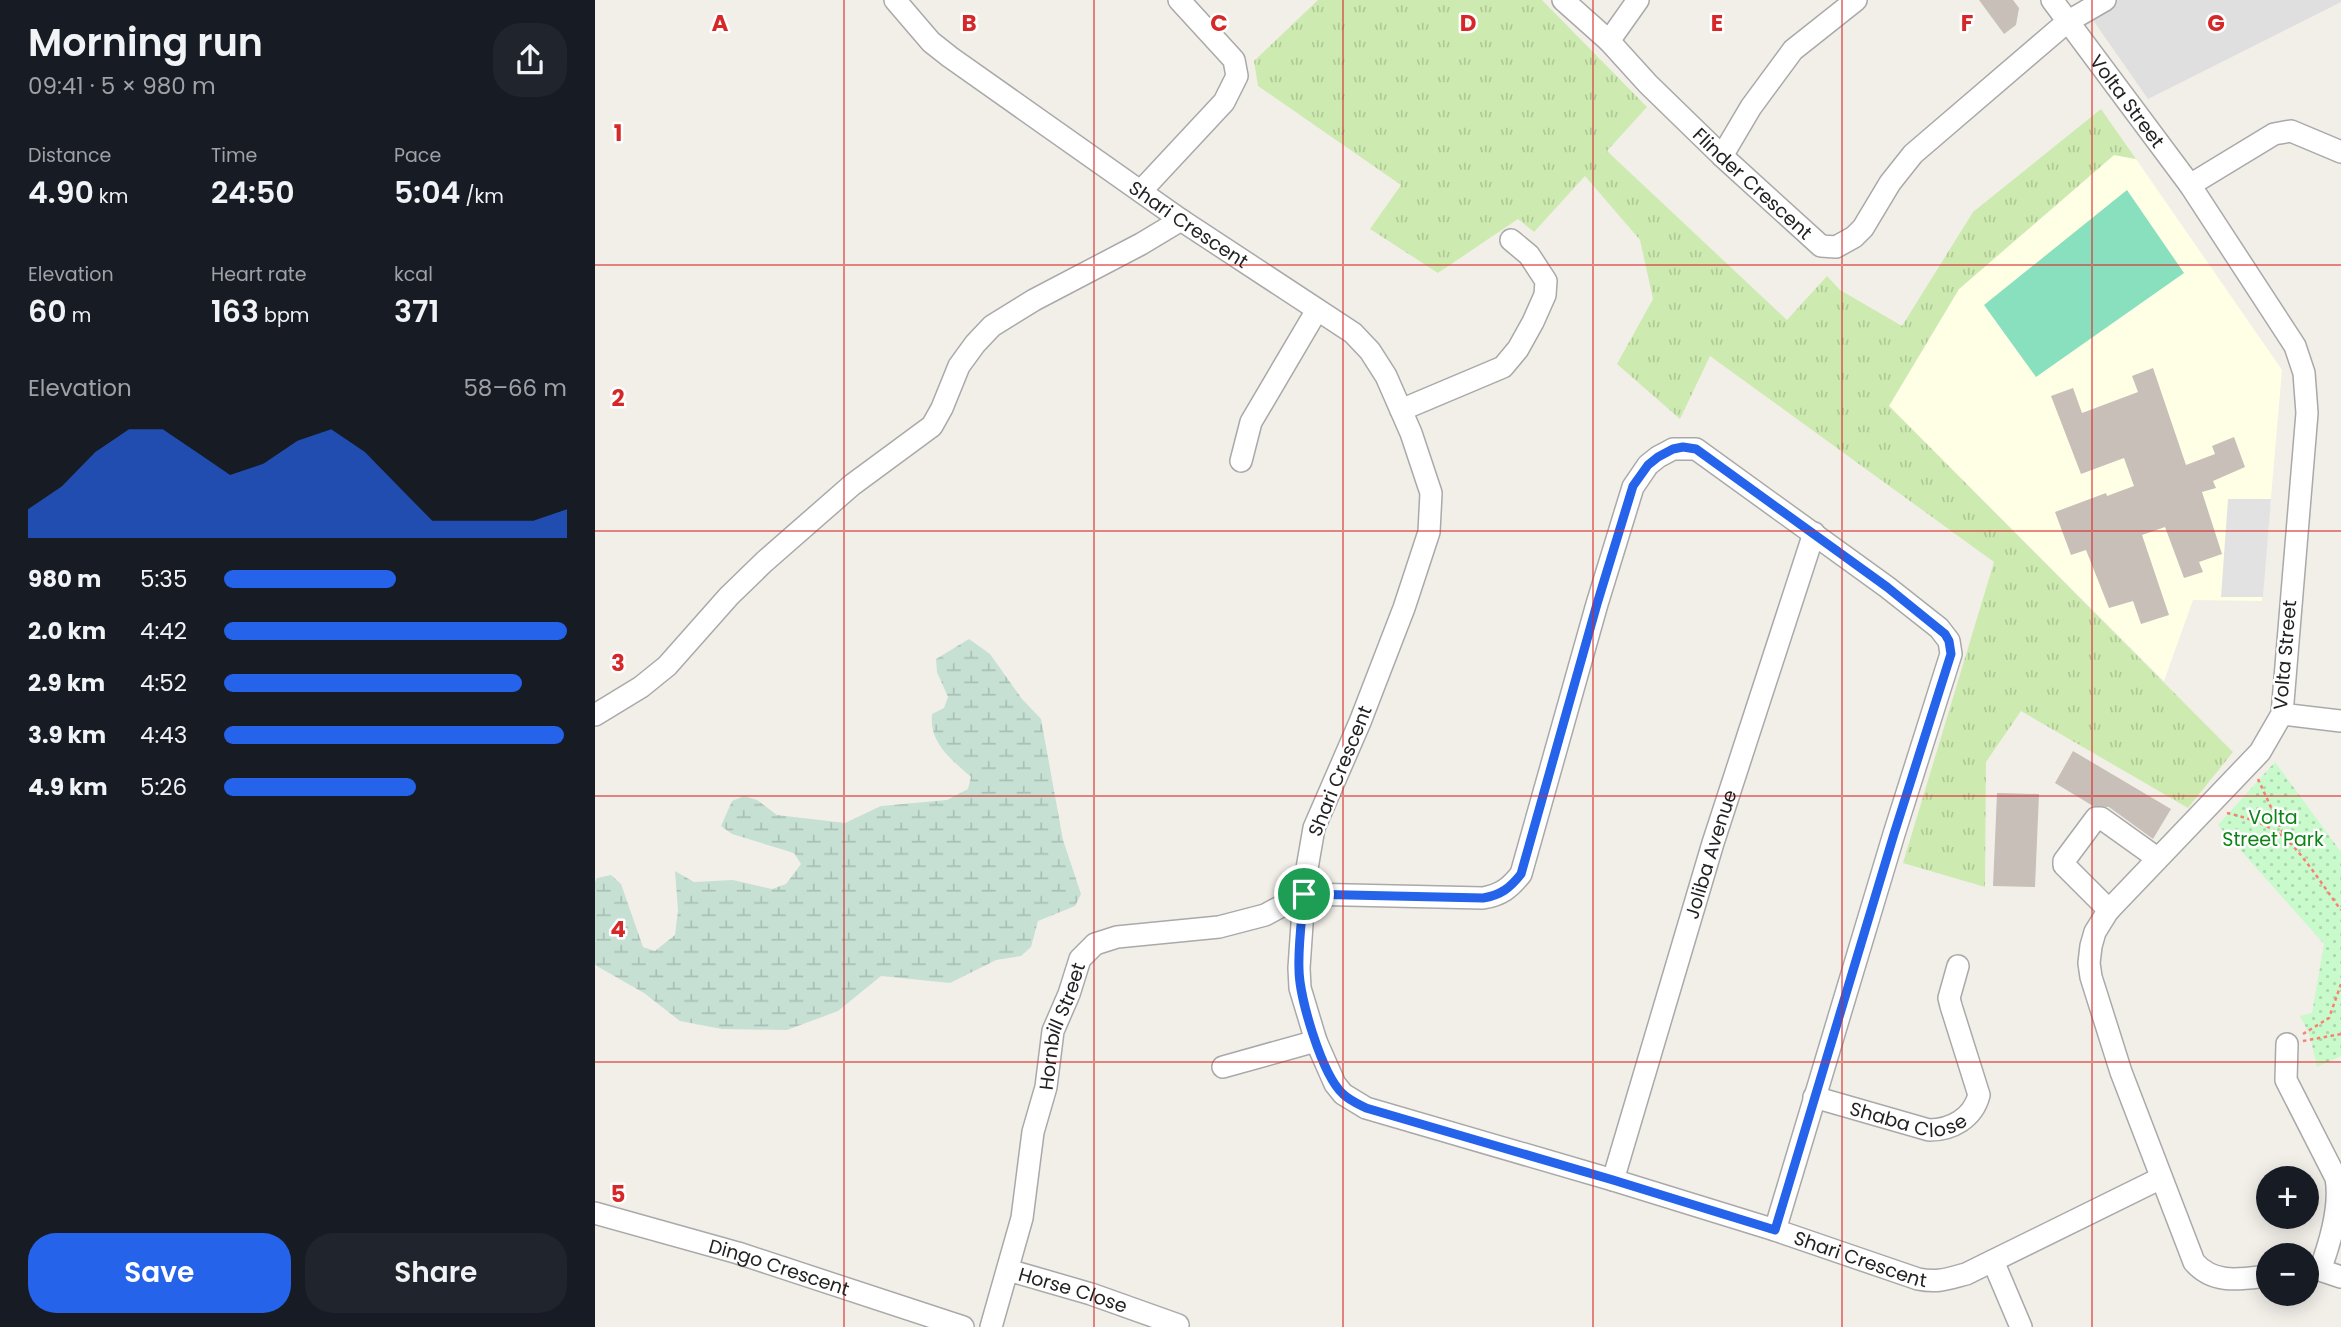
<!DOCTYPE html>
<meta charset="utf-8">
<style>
body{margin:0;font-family:Poppins,sans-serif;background:#20242c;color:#f1f3f6;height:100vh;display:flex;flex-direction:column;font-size:26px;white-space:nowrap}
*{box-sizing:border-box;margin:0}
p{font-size:23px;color:#9ea1a6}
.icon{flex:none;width:38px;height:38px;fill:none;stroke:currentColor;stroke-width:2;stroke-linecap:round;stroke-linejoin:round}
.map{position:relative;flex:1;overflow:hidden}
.side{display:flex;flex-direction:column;background:#171b24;width:595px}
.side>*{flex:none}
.tools{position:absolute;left:1661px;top:1166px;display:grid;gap:14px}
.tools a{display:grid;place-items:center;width:63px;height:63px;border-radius:50%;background:#171b24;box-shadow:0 4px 18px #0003;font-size:35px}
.pin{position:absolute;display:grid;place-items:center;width:60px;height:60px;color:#fff;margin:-30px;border:4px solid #fff;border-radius:50%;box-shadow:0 2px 7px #0007}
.round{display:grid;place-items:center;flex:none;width:74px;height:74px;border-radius:28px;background:#20242c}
.overview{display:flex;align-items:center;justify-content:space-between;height:119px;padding:0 28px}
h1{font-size:38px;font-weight:600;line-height:52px}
.figures{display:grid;grid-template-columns:repeat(3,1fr);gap:10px;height:119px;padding:7px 28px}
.figures div{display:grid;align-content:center}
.figures b{font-size:30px;font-weight:600}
.figures small{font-size:19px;font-weight:400}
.figures p{font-size:19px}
.chart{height:196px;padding:14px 28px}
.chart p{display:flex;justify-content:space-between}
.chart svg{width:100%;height:126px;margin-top:7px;fill:#2563eb;opacity:.7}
.cta{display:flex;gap:14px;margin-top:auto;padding:14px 28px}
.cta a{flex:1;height:80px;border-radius:28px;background:#2563eb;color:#fff;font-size:28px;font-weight:600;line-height:80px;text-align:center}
.cta a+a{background:#20242c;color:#f1f3f6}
ul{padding:0 28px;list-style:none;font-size:23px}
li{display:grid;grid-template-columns:112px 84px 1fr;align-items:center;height:52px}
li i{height:18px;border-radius:9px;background:#2563eb}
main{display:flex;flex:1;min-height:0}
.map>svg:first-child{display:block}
.residential{fill:#e0dfdf}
.education{fill:#ffffe5}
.grass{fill:url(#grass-tufts)}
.wetland{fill:url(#wetland-marsh)}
.park{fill:url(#park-dots)}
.pitch{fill:#88e0be}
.parking{fill:#e2e2e2}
.building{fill:#c7bfb8}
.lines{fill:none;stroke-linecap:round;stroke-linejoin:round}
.minor-casing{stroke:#a9a9a9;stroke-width:24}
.path{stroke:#fa8072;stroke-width:2.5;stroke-dasharray:3.5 3.5;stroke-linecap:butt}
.minor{stroke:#fff;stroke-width:21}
.route-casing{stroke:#fff;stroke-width:14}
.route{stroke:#2563eb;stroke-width:9}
.grid{fill:none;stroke:#d62828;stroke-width:2;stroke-opacity:0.55}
.labels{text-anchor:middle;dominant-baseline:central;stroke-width:5;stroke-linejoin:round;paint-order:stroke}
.street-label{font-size:19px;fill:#222;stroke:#fff}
.park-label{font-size:19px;fill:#0c8416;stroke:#fff}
.grid-label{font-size:23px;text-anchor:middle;font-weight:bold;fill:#d62828;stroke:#fff;stroke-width:5;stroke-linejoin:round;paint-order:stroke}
</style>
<main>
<section class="side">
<div class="overview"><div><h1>Morning run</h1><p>09:41 · 5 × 980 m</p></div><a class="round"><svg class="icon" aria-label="share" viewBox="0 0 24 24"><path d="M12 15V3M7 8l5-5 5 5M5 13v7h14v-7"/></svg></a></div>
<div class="figures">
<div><p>Distance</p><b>4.90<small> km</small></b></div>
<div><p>Time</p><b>24:50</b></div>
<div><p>Pace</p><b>5:04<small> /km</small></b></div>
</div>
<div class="figures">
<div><p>Elevation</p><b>60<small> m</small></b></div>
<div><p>Heart rate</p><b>163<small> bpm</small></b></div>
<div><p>kcal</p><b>371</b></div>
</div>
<div class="chart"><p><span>Elevation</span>58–66 m</p>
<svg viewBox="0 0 160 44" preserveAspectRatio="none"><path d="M0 44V34L10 26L20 14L30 6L40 6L50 14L60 22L70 18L80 10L90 6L100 14L110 26L120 38L130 38L140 38L150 38L160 34V44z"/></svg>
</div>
<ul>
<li><b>980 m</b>5:35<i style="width:50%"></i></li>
<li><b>2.0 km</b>4:42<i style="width:100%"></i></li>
<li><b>2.9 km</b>4:52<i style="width:87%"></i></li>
<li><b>3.9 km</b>4:43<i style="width:99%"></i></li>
<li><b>4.9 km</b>5:26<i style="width:56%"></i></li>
</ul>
<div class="cta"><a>Save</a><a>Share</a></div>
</section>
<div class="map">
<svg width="1746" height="1327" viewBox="0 0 1746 1327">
<defs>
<pattern id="grass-tufts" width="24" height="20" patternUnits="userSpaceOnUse" patternTransform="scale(1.75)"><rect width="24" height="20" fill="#cdebb0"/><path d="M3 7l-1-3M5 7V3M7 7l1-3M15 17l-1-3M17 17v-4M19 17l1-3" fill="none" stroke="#b0c997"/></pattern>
<pattern id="wetland-marsh" width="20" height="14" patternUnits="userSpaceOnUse" patternTransform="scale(1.75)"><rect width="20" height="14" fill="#c6e0d4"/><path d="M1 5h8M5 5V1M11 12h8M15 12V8" fill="none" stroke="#aac0b6"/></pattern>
<pattern id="park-dots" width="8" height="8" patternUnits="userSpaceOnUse" patternTransform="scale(1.75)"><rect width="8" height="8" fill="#c8facc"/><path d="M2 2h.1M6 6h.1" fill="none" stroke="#acd6af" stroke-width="1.8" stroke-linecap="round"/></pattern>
</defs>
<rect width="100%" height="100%" fill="#f2efe9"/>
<path class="residential" d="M 1484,0 L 1746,0 L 1746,2 L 1553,99 Z"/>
<path class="education" d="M 1519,155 L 1541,159 L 1687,370 L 1667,601 L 1598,600 L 1569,681 L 1294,406 L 1364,289 Z"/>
<path class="grass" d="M 723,0 L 947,0 L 1052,107 L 1012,151 L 1192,320 L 1232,276 L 1245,290 L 1307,326 L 1378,212 L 1506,109 L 1541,159 L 1519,155 L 1364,289 L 1294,406 L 1638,752 L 1593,808 L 1426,711 L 1391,762 L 1390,887 L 1308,863 L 1399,562 L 1115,356 L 1085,419 L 1022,364 L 1058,299 L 1045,240 L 990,176 L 939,232 L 923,219 L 843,273 L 775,229 L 806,185 L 663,86 L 659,61 Z"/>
<path class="wetland" d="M 374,639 L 395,654 L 427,699 L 446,719 L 468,840 L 486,894 L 480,906 L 443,921 L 436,947 L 426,956 L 401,960 L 355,983 L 286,976 L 243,1011 L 192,1030 L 127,1029 L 85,1021 L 49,993 L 0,965 L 0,882 L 2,878 L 16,875 L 26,884 L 48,947 L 60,951 L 80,935 L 83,910 L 80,871 L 99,882 L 138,880 L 177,889 L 191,884 L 206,864 L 199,853 L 137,834 L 126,826 L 137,801 L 149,796 L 162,800 L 182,815 L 250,823 L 286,806 L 352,800 L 373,789 L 376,777 C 356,759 334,743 337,714 L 349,708 L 353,697 L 342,672 L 341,659 Z"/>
<path class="park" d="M 1680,762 L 1746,852 L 1746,1056 L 1722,1067 L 1715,1036 L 1705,1016 L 1717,1013 L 1729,944 L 1623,825 Z"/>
<path class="pitch" d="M 1532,190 L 1589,273 L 1441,377 L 1389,305 Z"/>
<path class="parking" d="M 1633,499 L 1676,499 L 1668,597 L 1626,597 Z"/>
<path class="building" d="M 1384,0 L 1418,0 L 1424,8 L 1421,25 L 1409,34 Z
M 1558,368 L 1591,465 L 1620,454 L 1617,446 L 1639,437 L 1650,467 L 1618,481 L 1621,488 L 1607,492 L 1627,554 L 1604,562 L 1608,572 L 1589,578 L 1570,527 L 1547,535 L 1574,615 L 1546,624 L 1538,601 L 1514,608 L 1491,550 L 1476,555 L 1460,512 L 1511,493 L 1512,496 L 1539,486 L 1529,458 L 1486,474 L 1456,396 L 1478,388 L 1487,413 L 1543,392 L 1537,376 Z
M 1478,751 L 1576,809 L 1558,839 L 1514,807 L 1498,806 L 1460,783 Z
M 1402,793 L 1444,794 L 1440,887 L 1398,886 Z"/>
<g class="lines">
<g class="minor-casing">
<g id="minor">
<path id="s1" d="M 300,0 L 336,42 L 355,57 L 586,220 L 758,333 L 775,351 L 791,376 L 816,433 L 836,493 L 834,532 L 809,608 L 765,722 L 719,828 L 710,880 L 704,968 L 705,988 L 721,1041 L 740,1084 L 748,1094 L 771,1108 L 1018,1180 L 1180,1230 L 1323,1279 C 1343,1283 1352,1279 1371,1274 L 1566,1178"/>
<path id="s2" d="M 968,0 L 1014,41 L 1053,84 L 1127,156 L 1226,246 L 1241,247 L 1259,237 L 1268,228 L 1295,183 L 1318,154 L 1472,22 L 1510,0"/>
<path id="s3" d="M 1457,0 L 1595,185 L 1700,346 L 1709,373 L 1712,413 L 1687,714 L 1665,752 L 1513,911 L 1500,932 L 1496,946 L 1494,963 L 1496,977 L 1526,1072 L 1599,1262 C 1619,1285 1646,1279 1673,1276"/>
<path d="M 1014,41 L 1043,0"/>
<path d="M 1127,156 L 1156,107 L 1198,50 L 1261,0"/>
<path d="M 1595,185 L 1679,134 L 1696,131 L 1746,152"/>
<path d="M 546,191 L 629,102 L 642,76 L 639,60 L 584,0"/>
<path d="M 806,410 L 908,367 L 923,349 L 938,322 L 950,295 L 951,281 L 934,255 L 916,240"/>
<path d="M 646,461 L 656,422 L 722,310"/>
<path d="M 1687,714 L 1746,721"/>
<path d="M 0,715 L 46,687 L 72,666 L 134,596 L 169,562 L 257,485 L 337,426 L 347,408 L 364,366 L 380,344 L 397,326 L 439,300 L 546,244 L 586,220"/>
<path d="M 1514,910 L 1469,865 L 1469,861 L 1501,818 L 1506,818 L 1562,858"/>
<path d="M 1692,1044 L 1691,1080 L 1741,1178 C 1746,1206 1735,1243 1725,1270"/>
<path d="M 628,1067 L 721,1041"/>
<path id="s4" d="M 1219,1097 L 1334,1130 C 1357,1130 1378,1118 1384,1095 L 1356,1006 L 1354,998 L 1363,966"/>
<path id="s5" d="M 1018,1180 L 1118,843 L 1219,533"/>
<path id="s6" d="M 0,1213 L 143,1253 L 368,1327"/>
<path d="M 1398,1261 L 1426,1327"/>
<path d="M 1714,1269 L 1725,1270 L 1746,1277"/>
<path id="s7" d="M 413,1270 L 496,1294 L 583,1325"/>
<path id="s8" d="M 396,1327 L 427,1218 L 438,1132 L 451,1087 L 458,1031 L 474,994 L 485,959 L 500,944 L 522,937 L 624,927 L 670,915 L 709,894 L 888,898 C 906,895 915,888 926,874 L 1002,604 L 1038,487 L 1053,465 L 1063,457 L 1078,449 L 1101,449 L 1292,587 L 1344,628 L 1354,641 L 1356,654 L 1299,834 L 1180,1230"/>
</g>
</g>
<path class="path" d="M 1663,779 L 1691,840
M 1632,813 C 1653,818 1676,825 1692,840 C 1711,858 1730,889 1746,910
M 1708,1034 L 1734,1018 L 1746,984
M 1708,1041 L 1746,1034"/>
<use href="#minor" class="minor"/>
</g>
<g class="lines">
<g class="route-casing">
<path id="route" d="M 1088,447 L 1101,449 L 1292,587 L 1350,634 L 1354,641 L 1356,654 L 1299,834 L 1180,1230 L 1018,1180 L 771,1108 C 763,1104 754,1100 748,1094 C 727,1075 704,997 704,969 C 703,944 707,918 709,894 L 888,898 C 906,895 915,888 926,874 L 1002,604 L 1038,486 L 1053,465 L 1063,457 L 1078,449 Z"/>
</g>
<use href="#route" class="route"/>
</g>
<path class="grid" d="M 249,0 L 249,1327M 499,0 L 499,1327M 748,0 L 748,1327M 998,0 L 998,1327M 1247,0 L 1247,1327M 1497,0 L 1497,1327M 0,265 L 1746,265M 0,531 L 1746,531M 0,796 L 1746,796M 0,1062 L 1746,1062"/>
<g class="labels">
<g class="street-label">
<text stroke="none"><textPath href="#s3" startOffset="126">Volta Street</textPath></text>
<text stroke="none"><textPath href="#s2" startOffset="264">Flinder Crescent</textPath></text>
<text stroke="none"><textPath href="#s1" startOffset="371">Shari Crescent</textPath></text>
<text transform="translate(1690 655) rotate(-85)">Volta Street</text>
<text transform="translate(745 771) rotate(-68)">Shari Crescent</text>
<text stroke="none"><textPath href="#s5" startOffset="340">Joliba Avenue</textPath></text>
<text stroke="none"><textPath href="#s8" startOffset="310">Hornbill Street</textPath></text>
<text stroke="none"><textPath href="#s4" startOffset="98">Shaba Close</textPath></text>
<text stroke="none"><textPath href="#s1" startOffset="1925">Shari Crescent</textPath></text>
<text stroke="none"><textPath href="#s6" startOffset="192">Dingo Crescent</textPath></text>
<text stroke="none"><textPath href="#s7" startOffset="68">Horse Close</textPath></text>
</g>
<g class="park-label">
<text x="1678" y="817">Volta<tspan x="1678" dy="22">Street Park</tspan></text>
</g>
</g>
<g class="grid-label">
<text x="125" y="31">A</text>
<text x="374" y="31">B</text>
<text x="624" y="31">C</text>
<text x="873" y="31">D</text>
<text x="1122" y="31">E</text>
<text x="1372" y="31">F</text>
<text x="1621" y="31">G</text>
<text x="23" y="141">1</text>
<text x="23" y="406">2</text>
<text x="23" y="671">3</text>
<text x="23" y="937">4</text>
<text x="23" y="1202">5</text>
</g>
</svg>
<div class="tools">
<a>+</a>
<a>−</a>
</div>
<div class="pin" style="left:709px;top:894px;background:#1e9e55"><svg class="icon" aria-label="arrive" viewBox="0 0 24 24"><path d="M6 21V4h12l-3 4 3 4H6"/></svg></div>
</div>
</main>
